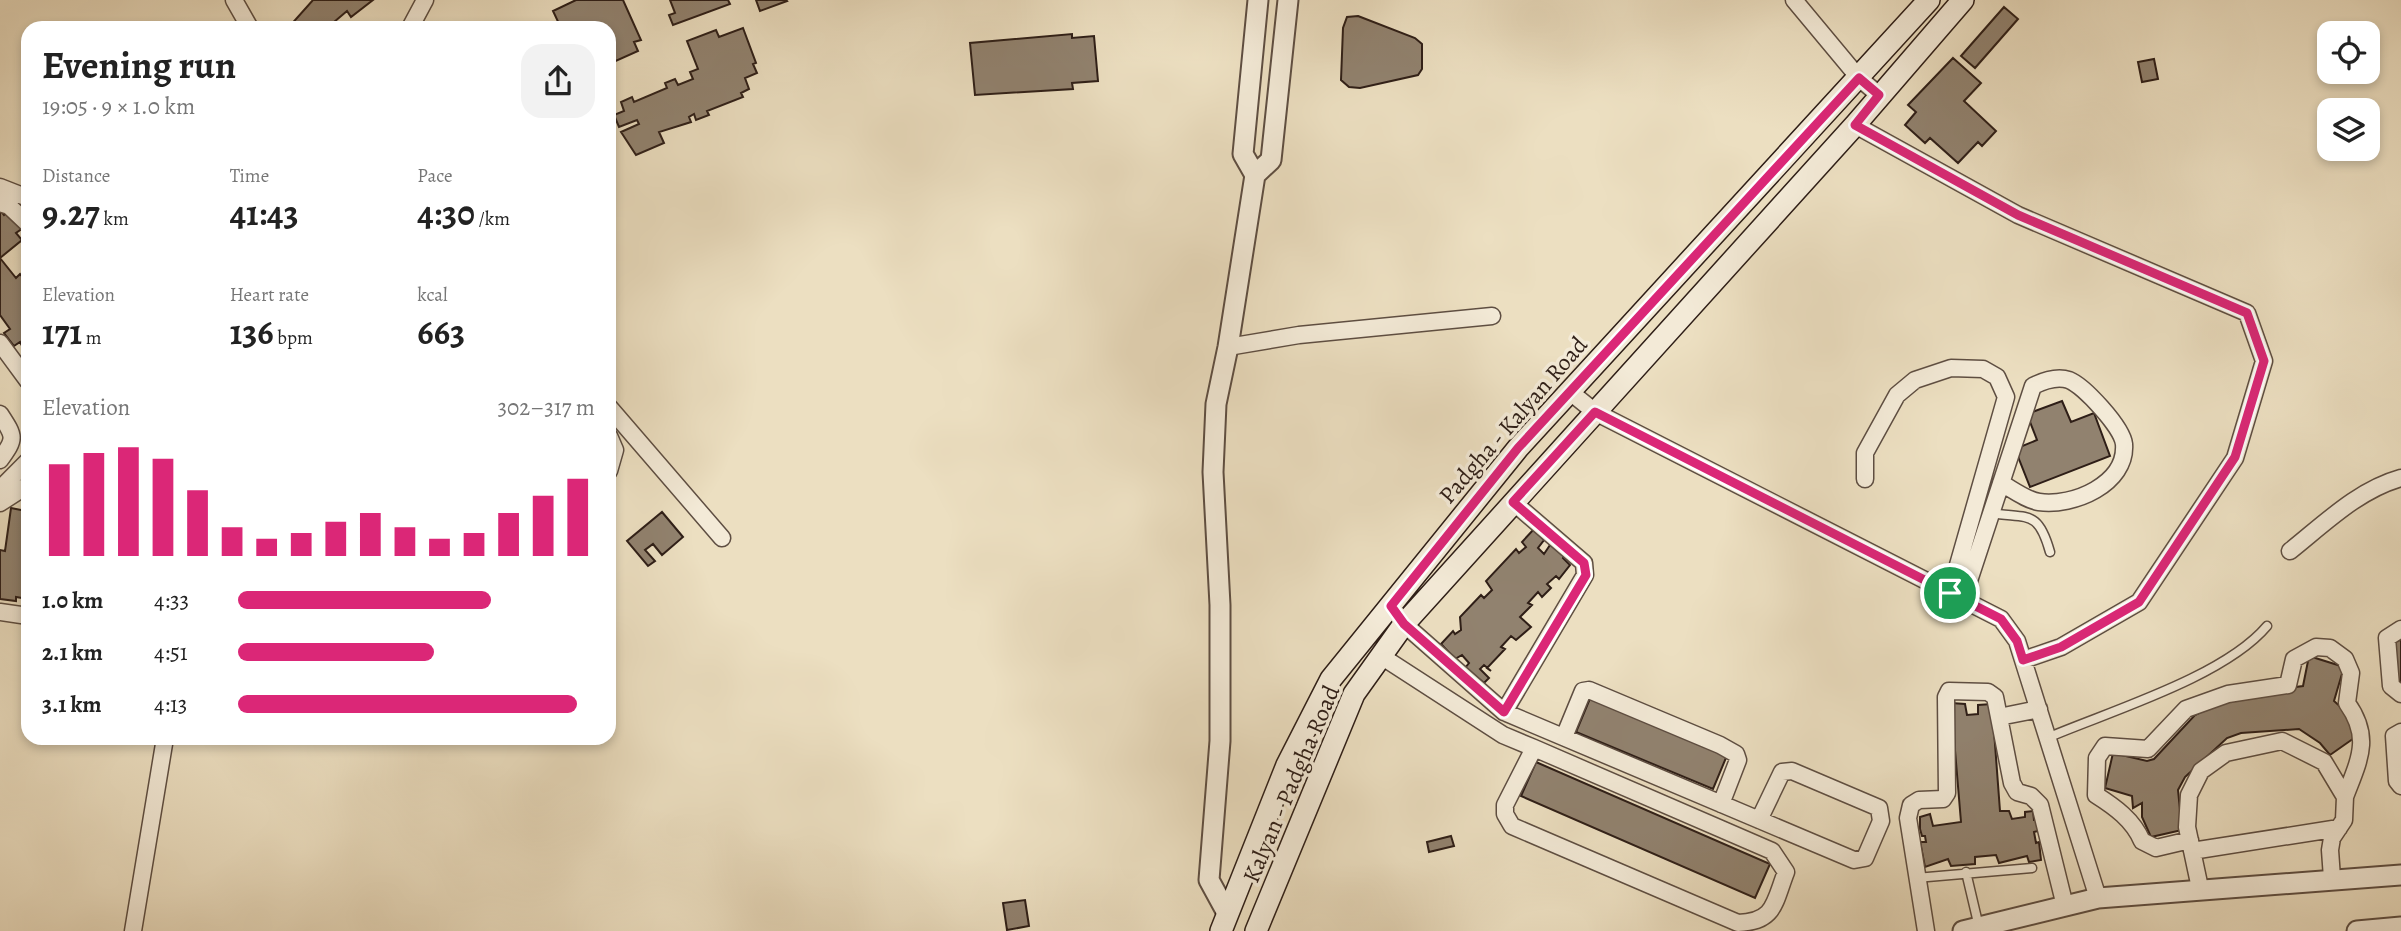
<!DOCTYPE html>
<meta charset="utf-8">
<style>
body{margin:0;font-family:Alegreya,serif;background:#f2f2f2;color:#222;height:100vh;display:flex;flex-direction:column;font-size:26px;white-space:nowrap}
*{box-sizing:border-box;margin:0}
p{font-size:23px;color:#767676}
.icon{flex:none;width:38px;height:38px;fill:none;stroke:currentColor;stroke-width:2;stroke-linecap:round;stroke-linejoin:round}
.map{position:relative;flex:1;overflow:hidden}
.details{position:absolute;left:21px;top:21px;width:595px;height:724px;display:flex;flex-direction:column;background:#fff;border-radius:21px;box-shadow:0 4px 10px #0003}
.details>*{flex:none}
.buttons{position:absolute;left:2317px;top:21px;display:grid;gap:14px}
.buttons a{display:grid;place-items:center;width:63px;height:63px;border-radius:14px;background:#fff;box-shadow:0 4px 10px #0003;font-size:35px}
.pin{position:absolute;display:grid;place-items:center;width:60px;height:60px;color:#fff;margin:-30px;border:4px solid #fff;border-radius:50%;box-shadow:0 2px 7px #0007}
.round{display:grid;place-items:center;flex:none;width:74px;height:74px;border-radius:21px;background:#f2f2f2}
.headline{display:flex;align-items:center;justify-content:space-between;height:119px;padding:0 21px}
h1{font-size:38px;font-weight:600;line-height:52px}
.stats{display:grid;grid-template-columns:repeat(3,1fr);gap:10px;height:119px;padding:7px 21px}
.stats div{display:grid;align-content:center}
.stats b{font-size:35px;font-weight:600}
.stats small{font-size:19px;font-weight:400}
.stats p{font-size:19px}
.chart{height:196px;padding:14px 21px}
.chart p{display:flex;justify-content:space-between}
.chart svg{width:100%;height:126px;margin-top:7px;stroke:#db2777;stroke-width:6}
ul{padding:0 21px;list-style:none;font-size:23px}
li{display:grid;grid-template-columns:112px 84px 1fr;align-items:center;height:52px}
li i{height:18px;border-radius:9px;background:#db2777}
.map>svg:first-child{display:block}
.building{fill:#91826f;stroke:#2e1e17;stroke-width:2}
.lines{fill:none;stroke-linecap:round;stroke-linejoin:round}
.service-casing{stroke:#5e4e42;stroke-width:11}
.minor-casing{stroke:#5e4e42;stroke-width:19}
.tertiary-casing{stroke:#5e4e42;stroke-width:23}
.secondary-casing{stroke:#2e1e17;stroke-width:24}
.service{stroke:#f3ead7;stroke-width:8}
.minor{stroke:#f3ead7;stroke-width:16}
.tertiary{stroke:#f3ead7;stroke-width:19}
.secondary{stroke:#f3ead7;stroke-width:21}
.route-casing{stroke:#fff;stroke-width:14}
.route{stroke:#db2777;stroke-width:9}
.labels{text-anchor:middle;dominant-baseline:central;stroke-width:7;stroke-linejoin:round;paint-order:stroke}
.street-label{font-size:24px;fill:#2e1e17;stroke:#f3ead7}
</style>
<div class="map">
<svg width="2401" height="931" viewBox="0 0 2401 931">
<rect width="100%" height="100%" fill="#ecdfc1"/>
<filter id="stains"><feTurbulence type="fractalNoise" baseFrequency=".00286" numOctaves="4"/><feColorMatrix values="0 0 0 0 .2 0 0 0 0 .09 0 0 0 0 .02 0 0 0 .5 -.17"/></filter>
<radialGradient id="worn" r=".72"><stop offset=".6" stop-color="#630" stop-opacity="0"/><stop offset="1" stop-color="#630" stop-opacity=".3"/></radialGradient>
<path class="building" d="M 313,0 L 373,0 L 351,17 L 347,11 L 327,28 L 288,28 Z
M 576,0 L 623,0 L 641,40 L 634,42 L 638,51 L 609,64 L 609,28 L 561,28 L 553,11 Z
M 670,0 L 728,0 L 730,4 L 673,25 L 669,15 L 675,13 Z
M 756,0 L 786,0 L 787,1 L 760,11 Z
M 2004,7 L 2018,19 L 1975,68 L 1961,56 Z
M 1358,16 L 1415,38 L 1422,44 L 1422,69 L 1418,75 L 1360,88 L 1349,87 L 1341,80 L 1343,28 L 1347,17 Z
M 743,28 L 756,63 L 753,64 L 757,73 L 745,78 L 749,89 L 741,93 L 743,97 L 707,111 L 709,115 L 696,120 L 694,114 L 689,117 L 691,122 L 659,132 L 664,143 L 636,155 L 621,132 L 639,124 L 637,120 L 619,127 L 614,115 L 624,111 L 621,102 L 632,97 L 634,102 L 667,88 L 665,83 L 675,79 L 678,85 L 693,79 L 690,72 L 698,69 L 687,41 L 716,30 L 719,37 Z
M 1072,34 L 1072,38 L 1094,36 L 1098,81 L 1072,83 L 1073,89 L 975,95 L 970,43 Z
M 1953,58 L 1981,83 L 1964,101 L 1996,131 L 1982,146 L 1978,142 L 1958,163 L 1930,138 L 1925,143 L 1905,125 L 1916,112 L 1908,105 Z
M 2154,59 L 2158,79 L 2142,82 L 2138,62 Z
M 0,210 L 4,215 L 9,210 L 23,228 L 16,233 L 22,240 L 0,258 Z
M 0,258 L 16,278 L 20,274 L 28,284 L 28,357 L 20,342 L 14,346 L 4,333 L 10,329 L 0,315 Z
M 2062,401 L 2071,422 L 2094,413 L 2110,456 L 2030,487 L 2015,449 L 2037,440 L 2027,414 Z
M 11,508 L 26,511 L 28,516 L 28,599 L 16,597 L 16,601 L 0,599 L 0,550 L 5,551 Z
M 662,512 L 683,537 L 662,555 L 653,544 L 645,550 L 655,561 L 648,566 L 627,541 Z
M 1534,529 L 1544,540 L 1538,548 L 1544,554 L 1552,542 L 1565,554 L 1563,558 L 1570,565 L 1559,579 L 1556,576 L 1547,584 L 1551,588 L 1542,597 L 1538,592 L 1528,603 L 1532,605 L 1520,617 L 1531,627 L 1516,640 L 1511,636 L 1501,647 L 1505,649 L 1487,668 L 1491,671 L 1484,665 L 1480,669 L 1489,678 L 1484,683 L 1465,668 L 1469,663 L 1462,655 L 1455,659 L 1441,644 L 1453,631 L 1455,634 L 1461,630 L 1460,617 L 1481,595 L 1484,598 L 1492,590 L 1486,581 L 1516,549 L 1519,553 L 1526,547 L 1522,542 Z
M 2401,640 L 2401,682 L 2394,683 L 2390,641 Z
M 2309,656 L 2344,667 L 2334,701 L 2344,710 L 2357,736 L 2330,755 L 2320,743 L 2299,729 L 2241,733 L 2227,738 L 2185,777 L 2178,790 L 2182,830 L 2151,837 L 2142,817 L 2142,803 L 2133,808 L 2132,796 L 2105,788 L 2113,753 L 2147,761 L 2154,759 L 2195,715 L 2234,695 L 2303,686 Z
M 1591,696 L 1728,753 L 1713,789 L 1576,732 Z
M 1951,703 L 1965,704 L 1967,715 L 1978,714 L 1978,705 L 1992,704 L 2000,811 L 2009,811 L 2012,819 L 2025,817 L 2025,812 L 2033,811 L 2034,820 L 2038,820 L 2038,831 L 2034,832 L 2036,843 L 2039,842 L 2041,860 L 2029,862 L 2027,856 L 1999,863 L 1996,855 L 1975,857 L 1975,864 L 1951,866 L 1948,859 L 1925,867 L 1920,842 L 1926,842 L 1925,836 L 1922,836 L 1920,829 L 1920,817 L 1930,814 L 1933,826 L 1961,822 Z
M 1536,762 L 1770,864 L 1755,898 L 1521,796 Z
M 1451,836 L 1454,846 L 1429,852 L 1427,842 Z
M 1025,900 L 1029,926 L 1007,930 L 1003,903 Z"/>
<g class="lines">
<g class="service-casing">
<path id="service" d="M 1991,513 C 2028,519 2038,509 2050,552
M 2047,738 C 2110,711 2224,677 2267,626
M 1966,872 L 1979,927
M 1916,878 L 2032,868"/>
</g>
<g class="minor-casing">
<path id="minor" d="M 234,0 L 250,28
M 1794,0 L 1859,78 L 1879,95
M 410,28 L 425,0
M 1855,125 L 2018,215 L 2247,313 L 2264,361 L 2235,458 L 2139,602 L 2061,647 L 2023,660
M 0,187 L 28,198
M 0,203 L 9,206 L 28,224
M 0,343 L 28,381
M 1228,347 L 1299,335 L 1492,316
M 1569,391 L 1595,412 L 2001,619 L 2017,641 L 2098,898
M 609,407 L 722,538
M 0,414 C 15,437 16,438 0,460
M 609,436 L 615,450 L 609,471
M 1865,479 L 1865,453 L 1897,395 L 1915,380 L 1951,368 L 1983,369 L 1997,377 L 2006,397 L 1950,593
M 0,489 L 28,461
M 0,503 L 28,485
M 2290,551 C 2324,524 2358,490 2401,478
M 1963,599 L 2033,386 C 2043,381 2057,376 2069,380 C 2084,386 2122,427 2124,444 C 2127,484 2073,507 2039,502 C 2026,500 2012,489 2001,483
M 1391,606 L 1404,624 L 1504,712 L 1854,860 L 1865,858 L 1881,821 L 1879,808 L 1792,771 L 1782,772 L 1759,820
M 0,612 L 28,616
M 2401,629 L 2387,638 L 2391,686 L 2401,694
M 1381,656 L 1503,735 L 1534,748 L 1772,851 L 1786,872 C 1774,903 1775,922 1738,923 L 1512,826 L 1505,814 L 1505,805 L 1534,748
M 1504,712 L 1585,575 L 1584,563 L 1513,502
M 1999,717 L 2039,709
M 2401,732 L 2394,736 L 2397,781 L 2401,786
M 1564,737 L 1583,691 L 1589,690 L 1720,745 L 1736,754 L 1738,760 L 1721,804
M 2190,840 L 2156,848 L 2142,841 C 2133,820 2115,807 2096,795 L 2097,758 L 2105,746 L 2148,749 L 2186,709 L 2228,694 L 2288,685 L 2294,659 L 2316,647 L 2330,648 L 2345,659 L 2351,673 L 2347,703 C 2372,738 2359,760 2345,797
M 2192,851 L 2339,828
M 2200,888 L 2187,827 L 2189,795 L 2201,771 L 2226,753 L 2282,741 L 2324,762 L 2345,797 L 2344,820 L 2332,838 L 2330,850 L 2332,878
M 133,931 L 165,738
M 1926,931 L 1908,818 L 1911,805 L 1919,800 L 1943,799 L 1947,793 L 1946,697 L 1949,691 L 1988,692 L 1995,697 L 2012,783 L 2017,792 L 2031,796 L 2040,805 L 2065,906"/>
</g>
<g class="tertiary-casing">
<path id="tertiary" d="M 1255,175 L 1271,160 L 1288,0
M 1227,913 L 1209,880 L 1220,741 L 1220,605 L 1213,472 L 1216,404 L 1228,347 L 1255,175 L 1243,154 L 1258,0
M 1963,931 L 2098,898 L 2401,875
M 2357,931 L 2401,927"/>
</g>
<g class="secondary-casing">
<path id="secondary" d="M 1221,931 L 1287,765 L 1331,679 L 1518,448 L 1929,0
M 1256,931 L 1354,694 L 1404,624 L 1855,125 L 1963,0"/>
</g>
<use href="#service" class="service"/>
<use href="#minor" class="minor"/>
<use href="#tertiary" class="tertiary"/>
<use href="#secondary" class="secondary"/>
</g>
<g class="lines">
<g class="route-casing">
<path id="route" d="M 1859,78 L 1879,95 L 1855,125 L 2018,215 L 2247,313 L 2264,361 L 2235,457 L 2139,602 L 2061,647 L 2023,660 L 2017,641 L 2001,619 L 1595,412 L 1513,502 L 1584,563 L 1586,575 L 1504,712 L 1404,624 L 1391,606 L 1518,448 Z"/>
</g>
<use href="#route" class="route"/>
</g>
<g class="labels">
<g class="street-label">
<text transform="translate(1513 420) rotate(-49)">Padgha - Kalyan Road</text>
<text transform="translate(1291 784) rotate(-67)">Kalyan - Padgha Road</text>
</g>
</g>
<rect width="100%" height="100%" filter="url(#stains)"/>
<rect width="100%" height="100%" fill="url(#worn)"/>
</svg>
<div class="buttons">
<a><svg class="icon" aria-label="locate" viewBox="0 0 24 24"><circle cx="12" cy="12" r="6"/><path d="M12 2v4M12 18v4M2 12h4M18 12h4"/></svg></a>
<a><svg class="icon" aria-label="layers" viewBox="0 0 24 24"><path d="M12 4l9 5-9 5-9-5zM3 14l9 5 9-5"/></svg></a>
</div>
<div class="pin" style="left:1950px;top:593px;background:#1e9e55"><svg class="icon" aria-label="arrive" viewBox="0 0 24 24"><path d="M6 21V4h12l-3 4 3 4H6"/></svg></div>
<section class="details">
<div class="headline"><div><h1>Evening run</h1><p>19:05 · 9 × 1.0 km</p></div><a class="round"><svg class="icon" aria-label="share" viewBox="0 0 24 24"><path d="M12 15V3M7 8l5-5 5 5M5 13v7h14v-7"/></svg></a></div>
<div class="stats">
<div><p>Distance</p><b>9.27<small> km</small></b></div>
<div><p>Time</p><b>41:43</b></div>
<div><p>Pace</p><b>4:30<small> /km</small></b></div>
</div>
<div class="stats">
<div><p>Elevation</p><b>171<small> m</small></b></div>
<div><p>Heart rate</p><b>136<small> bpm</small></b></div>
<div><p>kcal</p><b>663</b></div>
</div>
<div class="chart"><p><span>Elevation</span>302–317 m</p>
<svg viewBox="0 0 160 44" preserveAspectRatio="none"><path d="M5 44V12M15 44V8M25 44V6M35 44V10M45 44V21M55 44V34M65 44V38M75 44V36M85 44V32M95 44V29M105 44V34M115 44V38M125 44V36M135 44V29M145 44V23M155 44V17"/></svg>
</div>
<ul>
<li><b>1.0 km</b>4:33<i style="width:71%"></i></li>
<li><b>2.1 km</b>4:51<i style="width:55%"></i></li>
<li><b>3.1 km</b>4:13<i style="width:95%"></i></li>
</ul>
</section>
</div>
